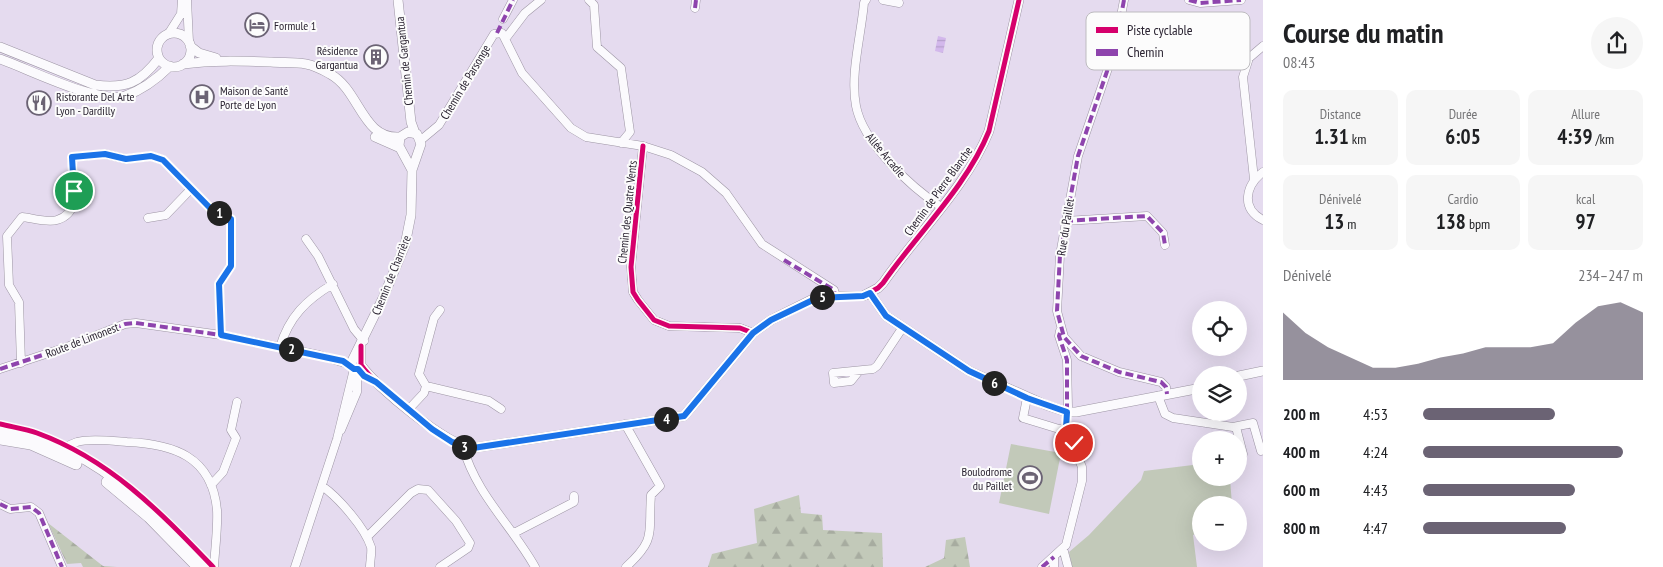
<!DOCTYPE html>
<html lang="fr">
<meta charset="utf-8">
<style>
body{margin:0;font-family:"PT Sans Narrow",sans-serif;background:#f6f6f6;color:#202124;height:100vh;display:flex;flex-direction:column;font-size:19px;white-space:nowrap}
*{box-sizing:border-box;margin:0}
p{font-size:16px;color:#757577}
.icon{flex:none;width:28px;height:28px;fill:none;stroke:currentColor;stroke-width:2;stroke-linecap:round;stroke-linejoin:round}
.map{position:relative;flex:1;overflow:hidden}
.side{display:flex;flex-direction:column;background:#fff;width:400px}
.side>*{flex:none}
.buttons{position:absolute;left:1192px;top:301px;display:grid;gap:10px}
.buttons a{display:grid;place-items:center;width:55px;height:55px;border-radius:50%;background:#fff;box-shadow:0 5px 20px #0002;font-size:25px}
.pin{position:absolute;display:grid;place-items:center;width:42px;height:42px;color:#fff;margin:-21px;border:2px solid #fff;border-radius:50%;box-shadow:0 1px 5px #0007}
.km{position:absolute;width:25px;height:25px;margin:-12px;border-radius:50%;background:#222;color:#fff;font-size:14px;line-height:25px;text-align:center}
.round{display:grid;place-items:center;flex:none;width:52px;height:52px;border-radius:26px;background:#f6f6f6}
.headline{display:flex;align-items:center;justify-content:space-between;height:85px;padding:0 20px}
h1{font-size:28px;font-weight:700;line-height:38px}
.figures{display:grid;grid-template-columns:repeat(3,1fr);gap:8px;height:85px;padding:5px 20px}
.figures div{display:grid;align-content:center;border-radius:10px;background:#f6f6f6;text-align:center}
.figures b{font-size:21px;font-weight:700}
.figures small{font-size:14px;font-weight:400}
.figures p{font-size:14px}
.chart{height:140px;padding:10px 20px}
.chart p{display:flex;justify-content:space-between}
.chart svg{width:100%;height:90px;margin-top:5px;fill:#6b6374;opacity:.7}
ul{padding:0 20px;list-style:none;font-size:16px}
li{display:grid;grid-template-columns:80px 60px 1fr;align-items:center;height:38px}
li i{height:12px;border-radius:6px;background:#6b6374}
main{display:flex;flex:1;min-height:0}
.map>svg:first-child{display:block}
.green{fill:#c2c9b9}
.forest{fill:url(#forest-firs)}
.water{fill:url(#water-rules)}
.lines{fill:none;stroke-linecap:round;stroke-linejoin:round}
.minor-casing{stroke:#9d95a4;stroke-width:9}
.tertiary-casing{stroke:#9d95a4;stroke-width:10}
.primary-casing{stroke:#9d95a4;stroke-width:12}
.minor{stroke:#fbfafd;stroke-width:8}
.tertiary{stroke:#fbfafd;stroke-width:9}
.primary{stroke:#fbfafd;stroke-width:11}
.quiet{stroke:#8e44ad;stroke-width:4;stroke-dasharray:8 4;stroke-linecap:butt}
.cycleway-casing{stroke:#fcfcfc;stroke-width:8}
.cycleway{stroke:#d6006c;stroke-width:5}
.route-casing{stroke:#fff;stroke-width:10}
.route{stroke:#1a73e8;stroke-width:6}
.labels{text-anchor:middle;dominant-baseline:central;stroke-width:4;stroke-linejoin:round;paint-order:stroke}
.poi-label{font-size:12px;fill:#2a2331;stroke:#fcfcfc;text-anchor:start}
.street-label{font-size:12px;fill:#2a2331;stroke:#fcfcfc}
.key{fill:#fcfcfc;stroke:#bdbbbf;stroke-width:1}
.key-label{font-size:14px;fill:#2a2331}
</style>
<main>
<div class="map">
<svg width="1263" height="567" viewBox="0 0 1263 567">
<defs>
<pattern id="forest-firs" width="22" height="20" patternUnits="userSpaceOnUse" patternTransform="scale(1.25)"><rect width="22" height="20" fill="#c2c9b9"/><path d="M5 1l3.5 6h-7zM16 11l3.5 6h-7z" fill="#a7aca0"/></pattern>
<pattern id="water-rules" width="6" height="5" patternUnits="userSpaceOnUse" patternTransform="scale(1.25)"><rect width="6" height="5" fill="#d3b8ec"/><path d="M0 2.5h6" fill="none" stroke="#b59ecb"/></pattern>
</defs>
<rect width="100%" height="100%" fill="#e5dbef"/>
<path class="green" d="M 1011,444 L 1061,453 L 1049,514 L 999,503 Z
M 1201,464 L 1201,478 L 1230,478 L 1232,505 L 1201,505 L 1201,532 L 1193,535 L 1197,567 L 1072,567 L 1069,552 L 1089,535 L 1141,480 L 1144,471 Z"/>
<path class="forest" d="M 799,495 L 801,513 L 822,515 L 823,530 L 882,533 L 883,567 L 708,567 L 712,554 L 757,543 L 754,509 Z
M 48,523 L 103,566 L 117,567 L 83,567 L 81,563 L 67,564 Z
M 965,537 L 970,567 L 925,567 L 944,558 L 946,540 Z"/>
<path class="water" d="M 938,36 L 946,38 L 943,53 L 935,51 Z"/>
<g class="lines">
<g class="minor-casing">
<path id="minor" d="M 187,0 L 189,42
M 589,0 L 594,5 L 597,47 L 621,68 L 630,132 L 621,143
M 866,0 L 864,3 C 861,36 850,74 856,106 C 863,143 911,187 941,207
M 883,0 L 899,3
M 1124,0 L 1115,48 L 1078,156 L 1060,255 L 1057,311 L 1064,337 L 1081,356 L 1119,372 L 1161,382 L 1166,387 L 1167,394
M 1189,0 L 1200,3 L 1241,0
M 695,8 L 696,0
M 503,19 L 513,0
M 169,33 L 181,14 L 182,0
M 506,38 L 525,13 L 541,0
M 421,140 L 439,125 L 494,34 L 502,33 L 522,73 L 571,128 L 586,137 L 643,146 L 671,155 L 702,172 L 726,193 L 762,244 L 834,290 L 835,296
M 643,146 L 631,267 L 633,292 L 638,300 L 654,320 L 669,326 L 740,328 L 753,333
M 1263,172 C 1246,185 1240,208 1263,220
M 1254,179 L 1243,77 L 1249,58 L 1263,46
M 148,218 L 166,215 L 191,189
M 1065,221 L 1147,216 L 1163,233 L 1165,245
M 306,239 L 318,256 L 354,329 L 364,341
M 1060,331 L 1059,336 L 1067,360 L 1068,407
M 280,347 C 289,317 306,300 333,284
M 21,363 L 19,302 L 9,285 L 7,236 L 22,217 C 32,218 47,223 57,220 C 84,212 73,178 72,157 L 105,154 L 126,159 L 151,156 L 163,160 L 213,211 L 231,219 L 231,266 L 219,284 L 221,335
M 0,369 L 67,347 L 125,324 L 136,323 L 221,335 L 319,355 L 351,365
M 859,371 L 851,381 L 834,383 L 833,373 L 873,369 L 877,366 L 903,327
M 426,386 L 489,401 L 501,409
M 1158,396 L 1165,414 L 1173,418 L 1233,427 L 1253,423 L 1261,451
M 1027,398 L 1023,418 L 1059,429 L 1066,428
M 409,409 L 424,393 L 426,386 L 419,374 L 434,318 L 440,310
M 625,424 L 660,486 L 651,495 C 648,533 657,539 626,567
M 1236,427 L 1243,454
M 341,430 L 357,392 L 357,370
M 463,447 C 476,494 512,526 535,567
M 64,448 C 68,446 73,443 77,442 C 89,438 114,441 127,442 C 173,444 212,456 217,510 C 218,528 215,548 214,567
M 211,485 L 223,472 L 236,438 L 231,430 L 237,402
M 322,486 C 339,498 365,528 371,547 C 372,553 370,561 370,567
M 0,504 L 10,509 L 31,507 L 39,513 L 62,567
M 514,533 L 574,502 L 574,496
M 367,537 L 411,493 L 418,489 L 428,490 L 456,521 L 470,543 L 468,548 L 440,567
M 1063,548 L 1068,567
M 295,567 L 337,439 L 354,369
M 1042,567 L 1066,545 L 1082,481 L 1082,467 L 1066,428 L 1067,412
M 1054,567 L 1054,557"/>
</g>
<g class="tertiary-casing">
<path id="tertiary" d="M 398,0 L 411,122 L 415,133
M157 50a17 17 0 1 1 34 0a17 17 0 1 1-34 0Z
M 190,46 L 199,53 L 216,58
M 0,47 L 95,85 C 126,89 140,83 159,58
M 0,59 C 29,69 97,104 125,96 C 142,90 157,79 170,66
M 183,64 C 213,60 241,61 271,62 C 282,63 295,62 306,64 C 313,65 323,70 330,74 C 360,90 362,140 400,137
M 375,137 L 400,148
M 870,293 L 886,316 L 969,371 L 1046,405 L 1067,412 L 1076,412 L 1201,388
M 361,346 L 361,365 C 376,387 446,445 473,448 L 684,416 L 753,333 L 771,320 L 811,300 L 835,296 L 863,296 L 878,288 L 883,283 C 917,234 967,186 989,131 L 1019,0
M 359,369 L 354,369 L 351,363 L 383,298 L 405,245 L 411,215 L 412,170 L 421,144 L 417,134 L 408,132 L 400,137 L 399,146 L 412,170
M 1239,376 L 1263,371"/>
</g>
<g class="primary-casing">
<path id="primary" d="M 0,430 C 87,439 153,507 209,567
M 0,439 L 31,444 L 76,464
M 107,482 L 149,517 L 198,567"/>
</g>
<use href="#minor" class="minor"/>
<use href="#tertiary" class="tertiary"/>
<use href="#primary" class="primary"/>
<path class="quiet" d="M 1124,0 L 1115,48 L 1078,156 L 1060,255 L 1057,311 L 1064,337 L 1081,356 L 1119,372 L 1161,382 L 1166,387 L 1167,394
M 1189,0 L 1200,3 L 1241,0
M 695,8 L 696,0
M 497,33 L 513,0
M 1065,221 L 1147,216 L 1163,233 L 1165,245
M 784,260 L 834,290 L 835,296
M 1060,333 L 1059,336 L 1067,360 L 1067,412
M 0,369 L 67,347 L 125,324 L 136,323 L 221,335 L 343,361
M 0,504 L 10,509 L 31,507 L 39,513 L 62,567
M 1042,567 L 1054,557"/>
<g class="cycleway-casing">
<path id="cycleway" d="M 643,146 L 631,267 L 633,292 L 638,300 L 654,320 L 669,326 L 740,328 L 753,333
M 361,346 L 361,365 C 376,387 446,445 473,448 L 684,416 L 753,333 L 771,320 L 811,300 L 835,296 L 863,296 L 878,288 L 883,283 C 917,234 967,186 989,131 L 1019,0
M 0,424 C 12,427 26,429 37,433 C 111,460 160,512 213,567"/>
</g>
<use href="#cycleway" class="cycleway"/>
</g>
<g class="lines">
<g class="route-casing">
<path id="route" d="M 74,191 L 72,157 L 105,154 L 126,159 L 151,156 L 163,160 L 213,211 L 231,219 L 231,266 L 219,284 L 221,335 L 343,361 L 354,369 L 358,369 L 364,376 L 376,382 L 432,429 L 452,442 L 473,448 L 684,416 L 753,333 L 771,320 L 817,298 L 863,296 L 870,293 L 886,316 L 969,371 L 1027,398 L 1067,412 L 1066,428 L 1074,443"/>
</g>
<use href="#route" class="route"/>
</g>
<defs>
<g id="hotel-ring" transform="scale(1.25)"><circle r="9.5" fill="#fcfcfc" stroke="#6b6374" stroke-width="1.5"/><path d="M-6-4.5h1.5V1H6V5H4.5V3h-9V5H-6ZM-4 0a1.8 1.8 0 1 1 3.6 0ZM.5 0V-2.5h3Q6-2.5 6 0Z" fill="#6b6374"/></g>
<g id="building-ring" transform="scale(1.25)"><circle r="9.5" fill="#fcfcfc" stroke="#6b6374" stroke-width="1.5"/><path d="M-4-6H4V6H1V3H-1V6H-4ZM-2.5-4.3h1.7v1.8h-1.7ZM.8-4.3h1.7v1.8H.8ZM-2.5-1h1.7V.8h-1.7ZM.8-1h1.7V.8H.8Z" fill="#6b6374"/></g>
<g id="hospital-ring" transform="scale(1.25)"><circle r="9.5" fill="#fcfcfc" stroke="#6b6374" stroke-width="1.5"/><path d="M-5-5h3v3.5h4V-5h3V5h-3V1.5h-4V5h-3Z" fill="#6b6374"/></g>
<g id="restaurant-ring" transform="scale(1.25)"><circle r="9.5" fill="#fcfcfc" stroke="#6b6374" stroke-width="1.5"/><path d="M-5-6h1v4h1v-4h1v4h1v-4h1v5L-1.5 .5V6h-2V.5L-5-1ZM5-6V6H3V1.5H1.5Q1.5-4 5-6Z" fill="#6b6374"/></g>
<g id="stadium-ring" transform="scale(1.25)"><circle r="9.5" fill="#fcfcfc" stroke="#6b6374" stroke-width="1.5"/><path d="M0-5a6.5 5 0 1 0 0 10a6.5 5 0 1 0 0-10ZM-3.5-1.8h7v3.6h-7Z" fill="#6b6374"/></g>
</defs>
<g fill-rule="evenodd">
<use href="#hotel-ring" x="257" y="25"/>
<use href="#building-ring" x="376" y="57"/>
<use href="#hospital-ring" x="202" y="97"/>
<use href="#restaurant-ring" x="39" y="103"/>
<use href="#stadium-ring" x="1030" y="478"/>
</g>
<g class="labels">
<g class="poi-label">
<text x="274" y="25">Formule 1</text>
<text x="358" y="50" text-anchor="end">Résidence<tspan x="358" dy="14">Gargantua</tspan></text>
<text x="220" y="90">Maison de Santé<tspan x="220" dy="14">Porte de Lyon</tspan></text>
<text x="56" y="96">Ristorante Del Arte<tspan x="56" dy="14">Lyon - Dardilly</tspan></text>
<text x="1012" y="471" text-anchor="end">Boulodrome<tspan x="1012" dy="14">du Paillet</tspan></text>
</g>
<g class="street-label">
<text transform="translate(404 61) rotate(-96)">Chemin de Gargantua</text>
<text transform="translate(465 82) rotate(-59)">Chemin de Parsonge</text>
<text transform="translate(886 155) rotate(50)">Allée Arcadie</text>
<text transform="translate(938 191) rotate(-54)">Chemin de Pierre Blanche</text>
<text transform="translate(627 212) rotate(-84)">Chemin des Quatre Vents</text>
<text transform="translate(1065 227) rotate(-81)">Rue du Paillet</text>
<text transform="translate(391 275) rotate(-68)">Chemin de Charrière</text>
<text transform="translate(82 340) rotate(-21)">Route de Limonest</text>
</g>
</g>
<rect x="1086" y="12" width="164" height="58" rx="8" class="key"/>
<rect x="1096" y="27" width="22" height="6" fill="#d6006c"/>
<rect x="1096" y="49" width="22" height="7" fill="#8e44ad"/>
<g class="key-label">
<text x="1127" y="35">Piste cyclable</text>
<text x="1127" y="57">Chemin</text>
</g>
</svg>
<div class="buttons">
<a><svg class="icon" aria-label="locate" viewBox="0 0 24 24"><circle cx="12" cy="12" r="6"/><path d="M12 2v4M12 18v4M2 12h4M18 12h4"/></svg></a>
<a><svg class="icon" aria-label="layers" viewBox="0 0 24 24"><path d="M12 4l9 5-9 5-9-5zM3 14l9 5 9-5"/></svg></a>
<a>+</a>
<a>−</a>
</div>
<div class="pin" style="left:74px;top:191px;background:#1e9e55"><svg class="icon" aria-label="arrive" viewBox="0 0 24 24"><path d="M6 21V4h12l-3 4 3 4H6"/></svg></div>
<div class="pin" style="left:1074px;top:443px;background:#d93025"><svg class="icon" aria-label="check" viewBox="0 0 24 24"><path d="M5 12l5 5 9-10"/></svg></div>
<b class="km" style="left:219px;top:213px">1</b>
<b class="km" style="left:291px;top:349px">2</b>
<b class="km" style="left:464px;top:447px">3</b>
<b class="km" style="left:666px;top:419px">4</b>
<b class="km" style="left:822px;top:297px">5</b>
<b class="km" style="left:994px;top:383px">6</b>
</div>
<section class="side">
<div class="headline"><div><h1>Course du matin</h1><p>08:43</p></div><a class="round"><svg class="icon" aria-label="share" viewBox="0 0 24 24"><path d="M12 15V3M7 8l5-5 5 5M5 13v7h14v-7"/></svg></a></div>
<div class="figures">
<div><p>Distance</p><b>1.31<small> km</small></b></div>
<div><p>Durée</p><b>6:05</b></div>
<div><p>Allure</p><b>4:39<small> /km</small></b></div>
</div>
<div class="figures">
<div><p>Dénivelé</p><b>13<small> m</small></b></div>
<div><p>Cardio</p><b>138<small> bpm</small></b></div>
<div><p>kcal</p><b>97</b></div>
</div>
<div class="chart"><p><span>Dénivelé</span>234–247 m</p>
<svg viewBox="0 0 160 44" preserveAspectRatio="none"><path d="M0 44V11L10 21L20 28L30 33L40 38L50 38L60 36L70 33L80 31L90 28L100 28L110 28L120 26L130 16L140 8L150 6L160 11V44z"/></svg>
</div>
<ul>
<li><b>200 m</b>4:53<i style="width:60%"></i></li>
<li><b>400 m</b>4:24<i style="width:91%"></i></li>
<li><b>600 m</b>4:43<i style="width:69%"></i></li>
<li><b>800 m</b>4:47<i style="width:65%"></i></li>
</ul>
</section>
</main>
